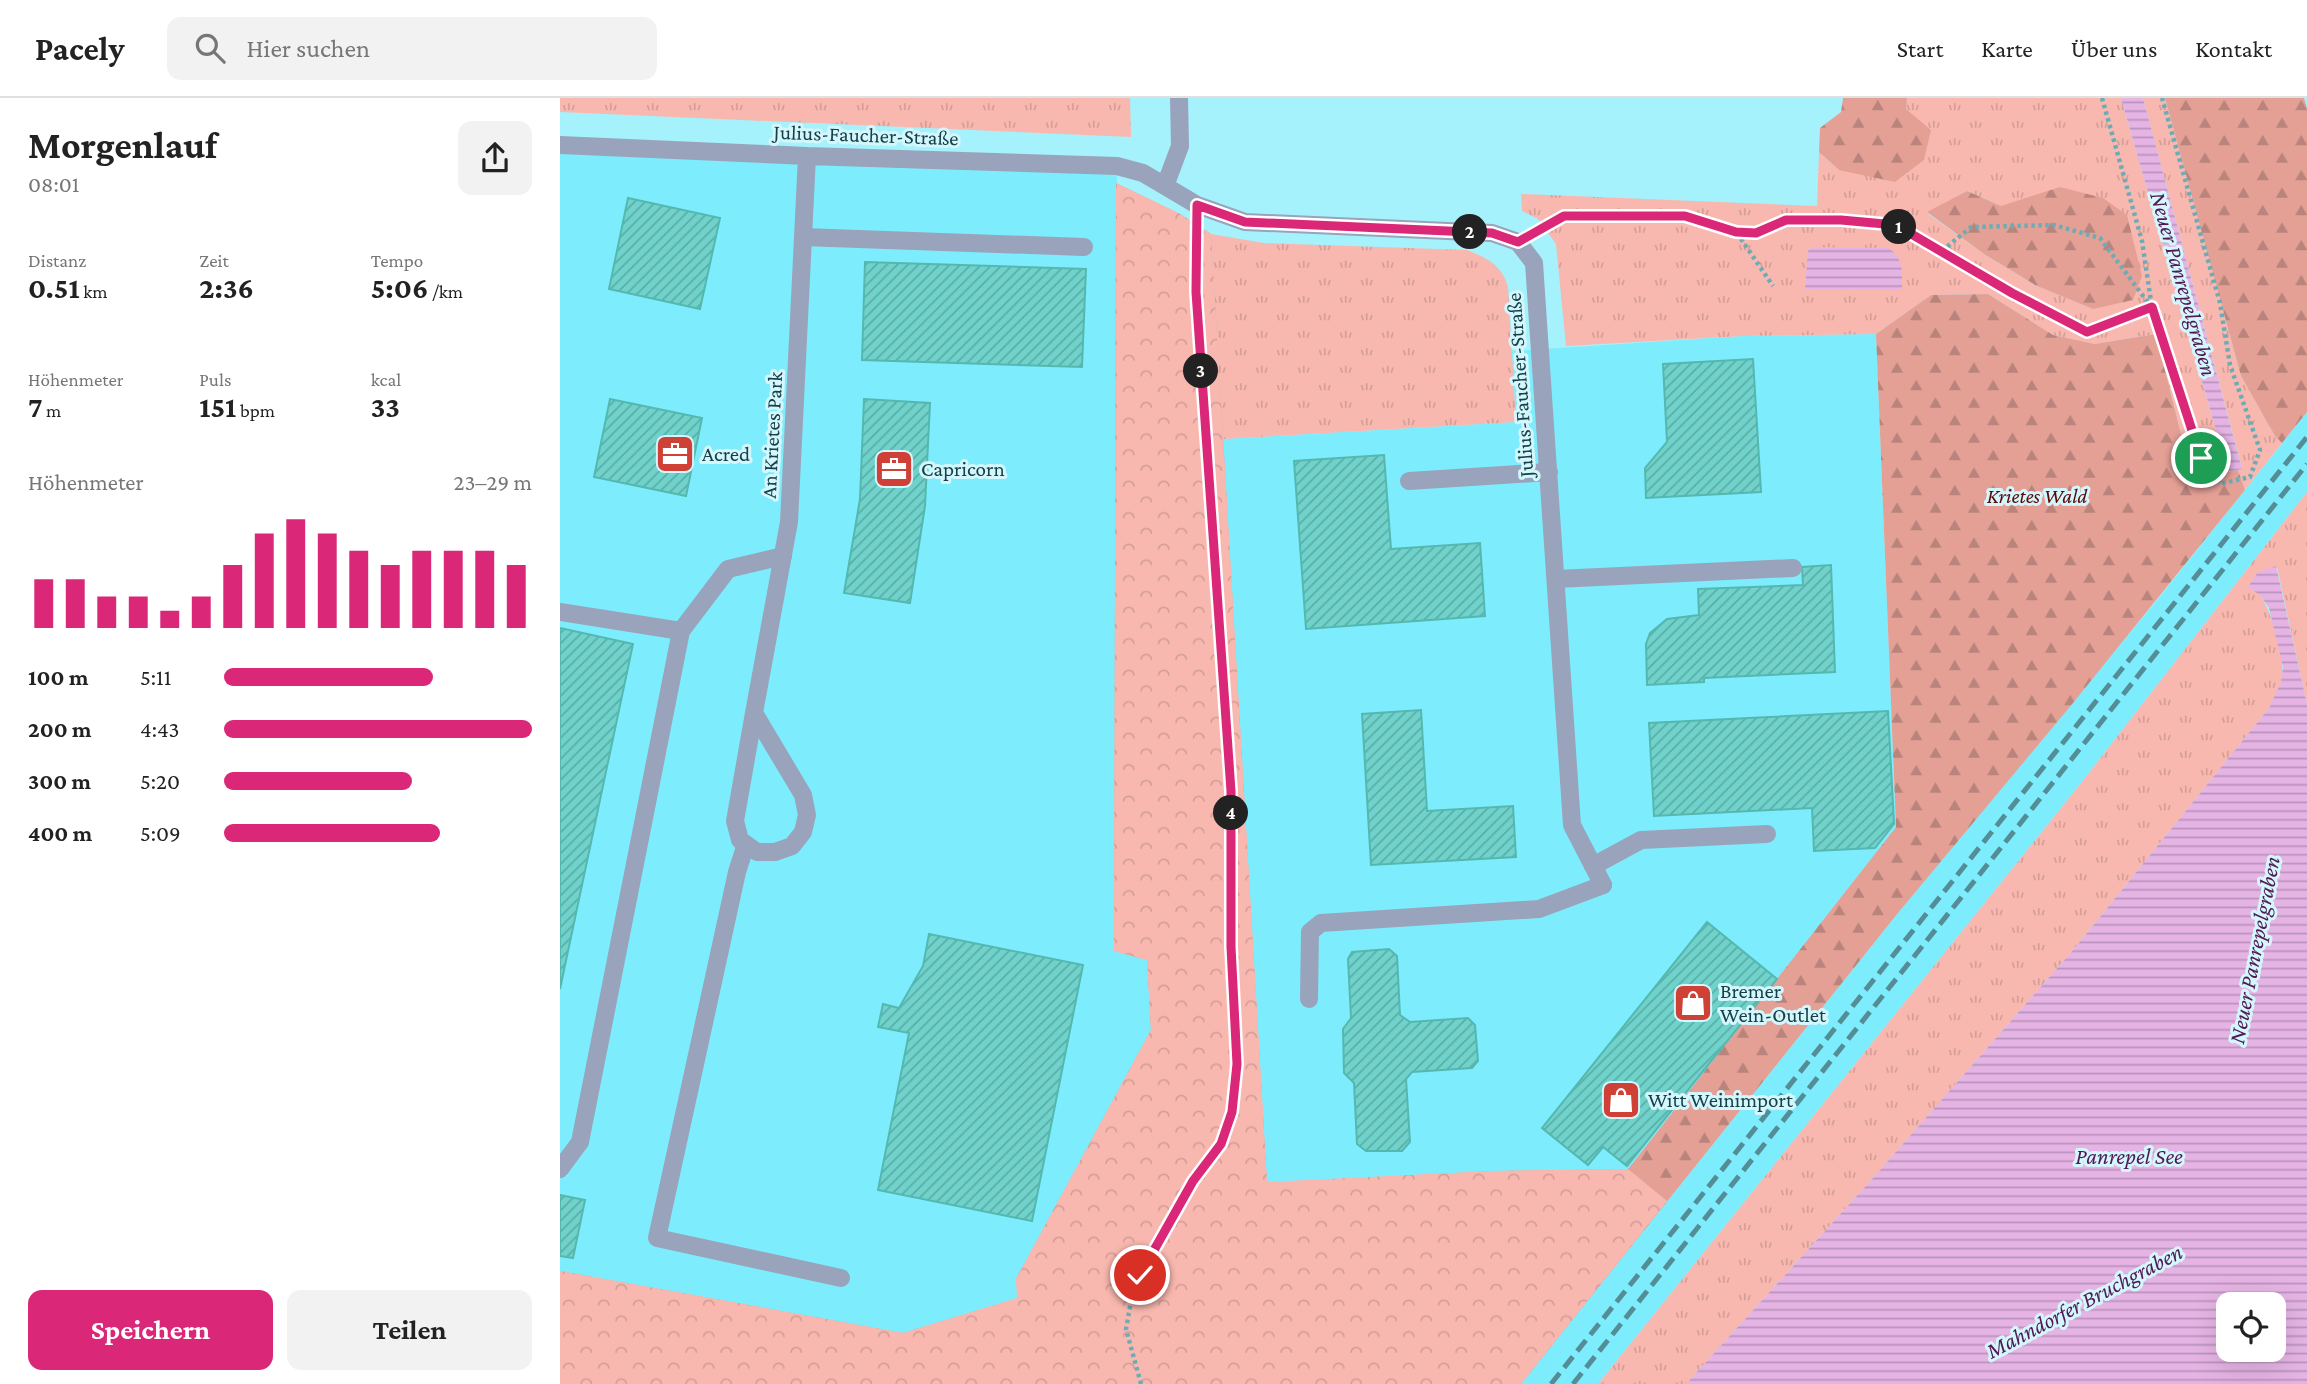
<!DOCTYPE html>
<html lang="de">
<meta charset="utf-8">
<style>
body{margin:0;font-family:"Crimson Pro",serif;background:#f2f2f2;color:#222;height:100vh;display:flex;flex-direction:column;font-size:26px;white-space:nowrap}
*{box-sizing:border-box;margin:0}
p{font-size:23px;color:#767676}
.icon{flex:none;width:38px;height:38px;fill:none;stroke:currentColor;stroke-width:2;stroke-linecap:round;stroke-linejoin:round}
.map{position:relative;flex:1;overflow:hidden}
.sheet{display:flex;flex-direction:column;background:#fff;width:560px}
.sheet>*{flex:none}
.buttons{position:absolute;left:1656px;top:1194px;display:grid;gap:14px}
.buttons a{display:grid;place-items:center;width:70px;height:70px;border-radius:14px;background:#fff;box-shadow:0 7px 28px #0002;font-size:35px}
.pin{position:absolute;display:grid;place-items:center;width:60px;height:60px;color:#fff;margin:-30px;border:4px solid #fff;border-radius:50%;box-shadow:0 2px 7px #0007}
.km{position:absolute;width:35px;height:35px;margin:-18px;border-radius:50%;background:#222;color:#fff;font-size:19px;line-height:35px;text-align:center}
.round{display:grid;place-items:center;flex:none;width:74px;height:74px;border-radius:14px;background:#f2f2f2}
.overview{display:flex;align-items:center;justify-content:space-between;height:119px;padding:0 28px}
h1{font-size:38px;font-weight:700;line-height:52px}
.figures{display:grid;grid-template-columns:repeat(3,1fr);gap:10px;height:119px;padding:7px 28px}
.figures div{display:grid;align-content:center}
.figures b{font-size:30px;font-weight:700}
.figures small{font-size:19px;font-weight:400}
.figures p{font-size:19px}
.chart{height:196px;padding:14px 28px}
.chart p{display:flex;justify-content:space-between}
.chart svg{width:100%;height:126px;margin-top:7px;stroke:#db2777;stroke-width:6}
.button{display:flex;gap:14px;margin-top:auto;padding:14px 28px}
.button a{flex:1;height:80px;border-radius:14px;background:#db2777;color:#fff;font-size:28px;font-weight:700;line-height:80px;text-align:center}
.button a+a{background:#f2f2f2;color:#222}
ul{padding:0 28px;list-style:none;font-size:23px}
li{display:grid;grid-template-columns:112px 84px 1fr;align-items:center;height:52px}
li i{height:18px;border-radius:9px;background:#db2777}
header{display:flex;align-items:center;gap:42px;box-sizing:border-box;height:98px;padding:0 35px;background:#fff;border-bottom:2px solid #e0e0e0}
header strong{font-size:33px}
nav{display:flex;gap:38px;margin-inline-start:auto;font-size:24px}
.search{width:490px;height:63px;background:#f2f2f2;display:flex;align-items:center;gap:18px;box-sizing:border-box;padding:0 24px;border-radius:14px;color:#767676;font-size:26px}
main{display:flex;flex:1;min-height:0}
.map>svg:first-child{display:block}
.built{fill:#7dedfd}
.grass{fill:url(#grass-tufts);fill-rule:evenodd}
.forest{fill:url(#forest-firs)}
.park{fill:url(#park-crowns)}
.water{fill:url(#water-rules);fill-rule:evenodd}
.building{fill:url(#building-hatch);stroke:#54b8b0;stroke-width:2}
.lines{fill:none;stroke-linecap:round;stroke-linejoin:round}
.path{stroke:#6dacb5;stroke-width:4.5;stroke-dasharray:3.5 3.5;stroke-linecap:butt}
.service{stroke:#99a3bc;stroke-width:18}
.minor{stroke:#99a3bc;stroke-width:18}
.rail{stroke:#548d95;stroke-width:5;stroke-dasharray:14 7;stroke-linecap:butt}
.route-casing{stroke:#fff;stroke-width:14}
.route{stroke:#db2777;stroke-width:9}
.labels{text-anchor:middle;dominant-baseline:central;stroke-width:6;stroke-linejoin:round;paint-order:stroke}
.street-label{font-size:21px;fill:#164046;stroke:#d3f7fd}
.poi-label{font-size:21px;fill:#164046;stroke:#d3f7fd;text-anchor:start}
.park-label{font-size:21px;font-style:italic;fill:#5b0807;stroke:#d3f7fd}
.water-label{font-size:23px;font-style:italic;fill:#531953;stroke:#d3f7fd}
</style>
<header>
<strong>Pacely</strong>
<div class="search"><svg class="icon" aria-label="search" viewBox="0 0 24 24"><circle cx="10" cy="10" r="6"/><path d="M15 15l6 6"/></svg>Hier suchen</div>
<nav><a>Start</a><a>Karte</a><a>Über uns</a><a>Kontakt</a></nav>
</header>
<main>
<section class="sheet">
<div class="overview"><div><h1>Morgenlauf</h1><p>08:01</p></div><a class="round"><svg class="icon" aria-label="share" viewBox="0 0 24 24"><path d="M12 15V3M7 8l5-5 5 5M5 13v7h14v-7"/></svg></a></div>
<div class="figures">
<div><p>Distanz</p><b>0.51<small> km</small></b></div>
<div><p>Zeit</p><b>2:36</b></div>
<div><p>Tempo</p><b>5:06<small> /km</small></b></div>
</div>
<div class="figures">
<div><p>Höhenmeter</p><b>7<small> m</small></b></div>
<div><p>Puls</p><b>151<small> bpm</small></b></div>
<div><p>kcal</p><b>33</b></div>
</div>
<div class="chart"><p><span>Höhenmeter</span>23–29 m</p>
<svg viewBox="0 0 160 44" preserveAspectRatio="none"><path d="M5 44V27M15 44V27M25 44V33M35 44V33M45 44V38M55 44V33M65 44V22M75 44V11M85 44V6M95 44V11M105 44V17M115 44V22M125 44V17M135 44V17M145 44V17M155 44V22"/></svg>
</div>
<ul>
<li><b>100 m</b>5:11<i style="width:68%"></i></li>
<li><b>200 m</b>4:43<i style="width:100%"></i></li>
<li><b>300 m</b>5:20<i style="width:61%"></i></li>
<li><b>400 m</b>5:09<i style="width:70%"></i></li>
</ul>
<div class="button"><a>Speichern</a><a>Teilen</a></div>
</section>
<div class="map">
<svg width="1747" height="1286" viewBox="0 0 1747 1286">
<defs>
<pattern id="grass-tufts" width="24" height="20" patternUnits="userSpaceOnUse" patternTransform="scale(1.75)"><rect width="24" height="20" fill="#f9b8af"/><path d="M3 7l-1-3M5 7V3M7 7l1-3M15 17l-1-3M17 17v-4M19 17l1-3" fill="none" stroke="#d59f98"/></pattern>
<pattern id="forest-firs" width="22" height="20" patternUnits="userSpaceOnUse" patternTransform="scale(1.75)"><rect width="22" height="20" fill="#e5a096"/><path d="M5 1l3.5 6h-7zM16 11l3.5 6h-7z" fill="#b9847c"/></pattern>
<pattern id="park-crowns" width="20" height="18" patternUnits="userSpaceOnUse" patternTransform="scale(1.75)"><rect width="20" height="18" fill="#f9b8af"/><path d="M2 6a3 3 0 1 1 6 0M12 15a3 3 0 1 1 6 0" fill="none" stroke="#d59f98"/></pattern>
<pattern id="water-rules" width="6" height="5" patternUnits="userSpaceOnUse" patternTransform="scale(1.75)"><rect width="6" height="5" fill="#e6b4e4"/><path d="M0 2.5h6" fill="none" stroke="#b994bb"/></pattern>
<pattern id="building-hatch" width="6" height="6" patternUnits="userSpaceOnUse" patternTransform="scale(1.75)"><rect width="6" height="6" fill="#70d3cb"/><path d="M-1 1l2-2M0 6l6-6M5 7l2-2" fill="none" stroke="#5bada7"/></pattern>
</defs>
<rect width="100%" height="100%" fill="#a5f1fc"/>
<path class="built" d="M 0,47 L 557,68 L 554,853 L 587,862 L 591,932 L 456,1181 L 458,1200 L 343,1235 L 0,1173 Z
M 1316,236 L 1336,729 L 1068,1071 L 932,1073 L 707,1085 L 663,341 L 956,324 L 952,253 L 1184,238 Z
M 1747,314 L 1747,394 L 1521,685 L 1038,1286 L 961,1286 L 1338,815 L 1599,500 Z"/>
<path class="grass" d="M 0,0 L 570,0 L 571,39 L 0,14 Z
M 1347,0 L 1561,0 L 1668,374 L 1631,376 L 1596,236 L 1535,246 L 1493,237 L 1428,196 L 1371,197 L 1316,236 L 1184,238 L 1006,248 L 996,146 L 978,121 L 962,113 L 961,96 L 1257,108 L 1259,54 L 1279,72 L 1345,11 ZM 1407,93 L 1441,108 L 1533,211 L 1477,188 L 1424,156 L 1367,115 Z
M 1583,0 L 1605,0 L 1681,278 L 1715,338 L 1722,345 L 1685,392 L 1678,372 L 1682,370 Z
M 651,136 L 704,145 L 907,152 C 927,160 942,167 948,189 L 956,324 L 663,341 Z
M 1747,394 L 1747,606 L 1717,469 L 1700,497 C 1712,515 1727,563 1721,584 C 1718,593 1713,602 1709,610 L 1514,851 L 1313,1080 L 1126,1286 L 1038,1286 L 1521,685 Z"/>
<path class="forest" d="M 1283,0 L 1347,0 L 1346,11 L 1371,32 L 1364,62 L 1335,84 L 1279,72 L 1259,54 L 1260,30 L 1281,14 Z
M 1605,0 L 1744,0 L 1747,10 L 1747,314 L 1722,345 L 1715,338 L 1681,278 Z
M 556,85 L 620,116 L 651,136 L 707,1085 L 932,1073 L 1068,1071 L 1336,729 L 1316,236 L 1371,197 L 1428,196 L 1493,237 L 1535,246 L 1596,236 L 1631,376 L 1678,372 L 1685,392 L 1513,605 L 1338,815 L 961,1286 L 0,1286 L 0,1173 L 343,1235 L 458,1200 L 456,1181 L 591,932 L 587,862 L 554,853 Z
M 1500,89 L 1543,100 L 1567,117 L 1582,178 L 1573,202 L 1533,211 L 1477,188 L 1424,156 L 1367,114 L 1407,93 L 1441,108 Z"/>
<path class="park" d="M 556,85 L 620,116 L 651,136 L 707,1084 L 932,1073 L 1068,1071 L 1107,1103 L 961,1286 L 0,1286 L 0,1173 L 343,1235 L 457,1200 L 456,1181 L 591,932 L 587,862 L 554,853 Z"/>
<path class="water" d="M 1561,0 L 1583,0 L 1682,371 L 1668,374 Z
M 1251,149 L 1328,150 C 1344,159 1342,176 1342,192 L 1245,191 L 1248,153 Z
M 1716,468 L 1747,606 L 1747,1286 L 1126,1286 L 1313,1080 L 1514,851 L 1709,610 L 1721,584 L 1723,569 L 1709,510 L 1700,497 L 1688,489 L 1698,474 ZM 1668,1206 L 1713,1206 L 1713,1251 L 1668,1251 Z"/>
<path class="building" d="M 68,100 L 160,120 L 140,211 L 49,191 Z
M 305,164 L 526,171 L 522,269 L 302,262 Z
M 1193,261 L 1201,394 L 1086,400 L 1085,370 L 1107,344 L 1103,266 Z
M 50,301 L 142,320 L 126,398 L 34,379 Z
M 304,301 L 370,305 L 365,408 L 350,505 L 284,495 L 300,401 Z
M 824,357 L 831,451 L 920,445 L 925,518 L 746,531 L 734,363 Z
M 1271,467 L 1275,574 L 1144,580 L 1144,584 L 1087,587 L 1086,546 L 1090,535 L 1107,521 L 1139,517 L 1138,491 L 1243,487 L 1242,469 Z
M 0,530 L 73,546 L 0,891 Z
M 861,612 L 867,713 L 953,708 L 956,759 L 811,767 L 802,616 Z
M 1328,613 L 1334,726 L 1315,750 L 1254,753 L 1252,710 L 1094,718 L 1089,625 Z
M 1147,824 L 1217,881 L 1067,1068 L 1043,1049 L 1028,1067 L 982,1030 Z
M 369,836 L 523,867 L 472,1123 L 318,1092 L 349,935 L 318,929 L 323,906 L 339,910 L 363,868 Z
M 829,851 L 837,858 L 840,917 L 850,924 L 908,920 L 915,927 L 918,963 L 912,970 L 852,974 L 846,981 L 850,1044 L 842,1053 L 806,1053 L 797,1046 L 794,985 L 784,975 L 783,931 L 791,920 L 788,861 L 792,854 Z
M 0,1097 L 25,1102 L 13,1160 L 0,1158 Z"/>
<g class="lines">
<path class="path" d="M 978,132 L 1004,118 L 1125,118 L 1176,134 L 1196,135 L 1226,122 L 1281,122 L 1336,127 L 1452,195 L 1526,234 L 1592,210 L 1582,143 L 1542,0
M 1177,135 L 1213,188
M 1382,153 L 1411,129 L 1494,127 L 1540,140 L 1592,210 L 1641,360 L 1660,386 L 1690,379 L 1700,352 L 1670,267 L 1660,205 L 1602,0
M 581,1286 L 566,1231 L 570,1209 L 580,1177 L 633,1083 L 661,1046 L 672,1014 L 677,966 L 671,849 L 671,693 L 636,194 L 637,131"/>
<path class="service" d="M 243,139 L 524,149
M 849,383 L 989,374
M 996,481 L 1233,470
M 0,514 L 121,533
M 186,746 L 177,774 L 97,1140 L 281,1180
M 1033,768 L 1081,742 L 1207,736
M 749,901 L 750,834 L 761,825 L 979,811 L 1043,787
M 0,1071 L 20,1044 L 121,533 L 168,471 L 223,458"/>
<path class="minor" d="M 0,47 L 247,58 L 557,68 L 583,75 L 637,107 L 685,124 L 932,135 L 958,144 L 974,165 L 1012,727 L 1043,787
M 605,88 L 620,48 L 619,0
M 194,615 L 243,697 L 247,717 L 243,734 L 232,748 L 215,754 L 197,754 L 180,742 L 175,723 L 194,615 L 229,424 L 247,58"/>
<path class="rail" d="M 991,1286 L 1747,339
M 1013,1286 L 1747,366"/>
</g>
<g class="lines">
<g class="route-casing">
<path id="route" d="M 580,1177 L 633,1083 L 661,1046 L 672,1014 L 677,966 L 671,849 L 671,693 L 636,194 L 637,107 L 685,124 L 932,135 L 958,144 L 1004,118 L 1125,118 L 1176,134 L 1196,135 L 1226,122 L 1281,122 L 1336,127 L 1452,195 L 1527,234 L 1592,209 L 1641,360"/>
</g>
<use href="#route" class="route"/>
</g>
<defs>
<g id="office-square" transform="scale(2.0125)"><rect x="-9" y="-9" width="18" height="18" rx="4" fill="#cf4137" stroke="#d3f7fd"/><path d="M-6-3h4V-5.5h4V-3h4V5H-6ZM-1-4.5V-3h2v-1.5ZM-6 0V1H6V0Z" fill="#fff"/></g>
<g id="shop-square" transform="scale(2.0125)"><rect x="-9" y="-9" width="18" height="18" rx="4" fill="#cf4137" stroke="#d3f7fd"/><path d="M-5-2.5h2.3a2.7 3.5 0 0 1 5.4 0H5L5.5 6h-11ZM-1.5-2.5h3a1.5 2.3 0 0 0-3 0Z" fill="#fff"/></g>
</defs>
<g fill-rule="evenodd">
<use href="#office-square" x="115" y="356"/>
<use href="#office-square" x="334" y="371"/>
<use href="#shop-square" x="1133" y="905"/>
<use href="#shop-square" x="1061" y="1002"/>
</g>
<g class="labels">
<g class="street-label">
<text transform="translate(306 37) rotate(2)">Julius-Faucher-Straße</text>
<text transform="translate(960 287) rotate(-94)">Julius-Faucher-Straße</text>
<text transform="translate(212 337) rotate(-87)">An Krietes Park</text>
</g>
<g class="poi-label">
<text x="142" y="356">Acred</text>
<text x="361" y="371">Capricorn</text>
<text x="1160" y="893">Bremer<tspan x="1160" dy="24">Wein-Outlet</tspan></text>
<text x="1088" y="1002">Witt Weinimport</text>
</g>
<g class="park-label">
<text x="1477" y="398">Krietes Wald</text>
</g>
<g class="water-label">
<text transform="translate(1624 186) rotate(74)">Neuer Panrepelgraben</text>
<text transform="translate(1694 852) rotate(-79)">Neuer Panrepelgraben</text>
<text x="1569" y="1058">Panrepel See</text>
<text transform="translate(1524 1203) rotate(-28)">Mahndorfer Bruchgraben</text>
</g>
</g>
</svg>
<div class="buttons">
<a><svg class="icon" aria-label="locate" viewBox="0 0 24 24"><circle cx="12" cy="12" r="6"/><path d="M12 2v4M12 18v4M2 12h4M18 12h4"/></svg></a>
</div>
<div class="pin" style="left:1641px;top:360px;background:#1e9e55"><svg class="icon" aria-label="arrive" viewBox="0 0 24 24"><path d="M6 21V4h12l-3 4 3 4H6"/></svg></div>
<div class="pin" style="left:580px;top:1177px;background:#d93025"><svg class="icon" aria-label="check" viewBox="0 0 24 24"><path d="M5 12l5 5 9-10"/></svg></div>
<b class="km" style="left:1339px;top:129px">1</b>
<b class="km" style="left:910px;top:134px">2</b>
<b class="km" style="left:641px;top:273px">3</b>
<b class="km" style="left:671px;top:715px">4</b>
</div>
</main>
